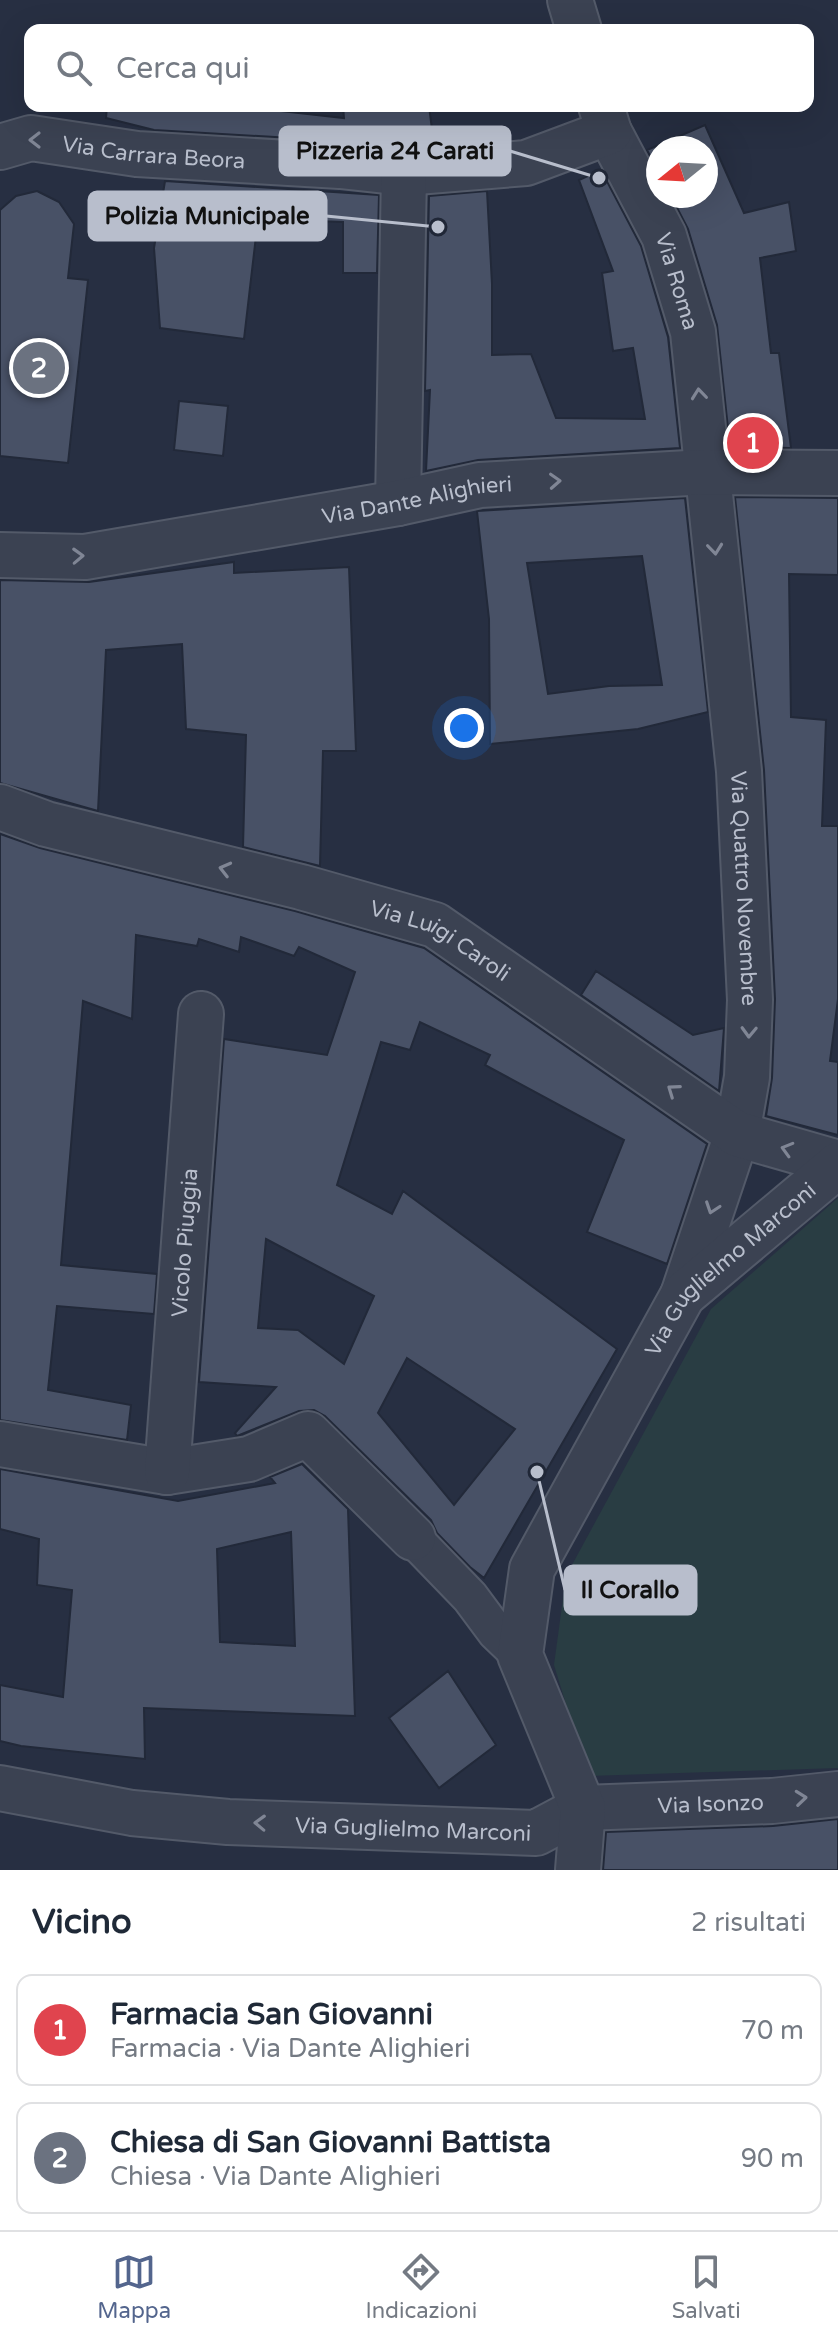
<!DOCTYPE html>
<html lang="it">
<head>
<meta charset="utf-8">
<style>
  body { margin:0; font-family:"Varela Round",sans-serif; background:#f2f2f3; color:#1f2937 }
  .compass { position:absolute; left:646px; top:136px; width:72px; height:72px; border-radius:50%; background:#fff; box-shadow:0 8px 32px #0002; rotate:252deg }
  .you { position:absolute; left:464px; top:728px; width:28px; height:28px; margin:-20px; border:6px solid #fff; border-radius:50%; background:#1a73e8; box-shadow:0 0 0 12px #1a73e833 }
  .badge { display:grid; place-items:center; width:52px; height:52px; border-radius:50%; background:#53658d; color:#fff; font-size:26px; font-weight:700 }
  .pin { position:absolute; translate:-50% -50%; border:4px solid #fff; box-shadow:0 2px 8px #0006 }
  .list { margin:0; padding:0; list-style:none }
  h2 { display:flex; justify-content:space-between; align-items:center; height:104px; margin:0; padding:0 32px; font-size:34px }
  h2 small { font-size:26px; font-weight:400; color:#747a83 }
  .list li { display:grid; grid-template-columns:52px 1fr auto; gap:24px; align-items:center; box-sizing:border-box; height:112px; margin:0 16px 16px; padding:0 16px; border:2px solid #e0e1e3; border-radius:16px }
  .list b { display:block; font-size:30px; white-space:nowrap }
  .list p { margin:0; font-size:26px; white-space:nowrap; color:#747a83 }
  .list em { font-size:26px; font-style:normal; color:#747a83 }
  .icon { flex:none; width:44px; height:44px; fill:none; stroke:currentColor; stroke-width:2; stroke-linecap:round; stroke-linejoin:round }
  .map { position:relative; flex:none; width:838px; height:1870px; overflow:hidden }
  .search { position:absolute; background:#fff; box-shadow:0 8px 32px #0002; left:24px; right:24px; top:24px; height:88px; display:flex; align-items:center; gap:20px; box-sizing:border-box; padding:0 28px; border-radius:16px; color:#747a83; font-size:30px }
  .sheet { height:360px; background:#fff }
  nav { display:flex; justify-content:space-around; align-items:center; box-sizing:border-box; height:112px; border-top:2px solid #e0e1e3; background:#fff; font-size:22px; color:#747a83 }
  nav a { display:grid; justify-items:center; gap:4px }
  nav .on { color:#53658d }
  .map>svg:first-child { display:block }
  .green { fill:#293d43 }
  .building { fill:#485166; stroke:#222939; stroke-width:2; fill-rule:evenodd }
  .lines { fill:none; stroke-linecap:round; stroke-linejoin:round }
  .pedestrian-casing { stroke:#535a69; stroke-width:40 }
  .minor-casing { stroke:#535a69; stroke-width:48 }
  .pedestrian { stroke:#3b4252; stroke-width:36 }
  .minor { stroke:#3b4252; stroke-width:44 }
  .oneway { stroke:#808695 }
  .labels { text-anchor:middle; stroke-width:7; stroke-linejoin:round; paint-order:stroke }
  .street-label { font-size:22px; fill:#b8becc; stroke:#202737 }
  .leader { fill:none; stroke:#b8becc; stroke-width:3 }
  .callout-dot { fill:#b8becc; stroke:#202737; stroke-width:3 }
  .callout { fill:#b8becc; stroke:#b8becc; stroke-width:3 }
  .callout-label { font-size:24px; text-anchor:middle; font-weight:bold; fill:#111 }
</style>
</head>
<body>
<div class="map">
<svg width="838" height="1870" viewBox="0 0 838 1870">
  <rect width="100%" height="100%" fill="#272f42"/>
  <!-- green -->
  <path class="green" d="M838,1198V1768L588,1776L554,1665L566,1576L711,1309Z"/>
  <!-- building -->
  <path class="building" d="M107,106H235L344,118L343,106H429L434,145L404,148L342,141L154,130L106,118Z
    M705,125L744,213L789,202L796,251L760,258L771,353H779L791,448L730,447L717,325L688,229L671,196H706V148H658V171L647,150Z
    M601,170L641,246L668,337L680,448L478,460L426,471L430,390L425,391L429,196L487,191L492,284V355L531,354L556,418L645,419L633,348L613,351L602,273L613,271L579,180Z
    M165,181L379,195L377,273H343V222L258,219L244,339L160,328L154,248Z
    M37,191L59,202L74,224L68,278L88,280L68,463L0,456V210L16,196Z
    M179,401L228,406L223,456L174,450Z
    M735,497L838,498V575L789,574L791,717L826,720L822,826H838V999L830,1061L838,1062V1135L766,1116L772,1078L775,999L764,770Z
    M685,498L708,712L638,729L490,744L489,619L477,511ZM642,556L662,685L609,686L548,694L527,563Z
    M234,562V573L349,567L356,751H323L320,866L243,847L246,735L186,729L182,644L106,650L98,811L0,783V580L89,582Z
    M0,834L40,848L295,911L424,948L707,1144L667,1264L587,1232L624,1140L485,1065L490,1055L420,1022L410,1050L381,1042L337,1185L392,1214L403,1191L617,1349L484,1578L470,1567L437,1533L431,1520L325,1416L314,1410L299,1411L237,1436L235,1433L276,1387L199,1382L224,1039L327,1055L355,972L299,947L294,956L241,937L239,952L199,939L197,946L136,935L132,1019L83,1001L61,1265L157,1274L154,1314L57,1306L48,1390L131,1405L127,1440L0,1420ZM266,1239L374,1296L344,1364L298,1330L258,1328ZM407,1358L515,1429L454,1505L378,1413Z
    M596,971L693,1035L724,1028L719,1091L581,995Z
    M302,1464L348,1509L355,1716L144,1708L145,1759L21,1746L0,1741V1685L63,1697L72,1590L37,1585L39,1539L0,1529V1469L178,1501L275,1483L270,1477ZM291,1532L295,1646L220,1642L217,1549Z
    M448,1671L496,1745L439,1788L389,1718Z
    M838,1819V1870H603L606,1832L773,1826Z"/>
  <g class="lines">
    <!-- pedestrian casing -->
    <g class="pedestrian-casing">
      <path id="pedestrian" d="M413,1538L470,1597L496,1632L520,1655"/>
    </g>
    <!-- minor casing -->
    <g class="minor-casing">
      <g id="minor">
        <path d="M570,0L579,30"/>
        <path id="s1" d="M601,106L609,132L664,236L693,332L739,771L750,1000L747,1077L737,1134L683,1295"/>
        <path id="s2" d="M0,147L31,138L137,154L340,166L404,173L526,163L609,132"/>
        <path d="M398,503L404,173"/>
        <path id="s3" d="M0,555L85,557L398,503L480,485L706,472L838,473"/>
        <path id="s4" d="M0,807L46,824L301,887L435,925L737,1134L838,1163"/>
        <path d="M0,1444L167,1472L249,1459L308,1434L413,1538"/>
        <path id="s5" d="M167,1472L201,1014"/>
        <path id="s6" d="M0,1788L132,1813L228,1822L536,1833L583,1808L772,1801L838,1794"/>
        <path id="s7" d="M578,1870L583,1808L520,1655L532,1569L683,1295L838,1165"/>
      </g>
    </g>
    <!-- pedestrian -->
    <use href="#pedestrian" class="pedestrian"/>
    <!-- minor -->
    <use href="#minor" class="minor"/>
  </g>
  <!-- one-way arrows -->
  <defs><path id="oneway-chevron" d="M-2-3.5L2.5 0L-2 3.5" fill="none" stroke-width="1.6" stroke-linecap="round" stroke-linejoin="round" transform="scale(2)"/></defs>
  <g class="oneway">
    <use href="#oneway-chevron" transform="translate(35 140) rotate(180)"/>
    <use href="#oneway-chevron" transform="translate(699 394) rotate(-96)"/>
    <use href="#oneway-chevron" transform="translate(555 481) rotate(-3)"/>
    <use href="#oneway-chevron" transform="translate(715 549) rotate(84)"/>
    <use href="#oneway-chevron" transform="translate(78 556) rotate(-2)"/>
    <use href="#oneway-chevron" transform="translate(225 869) rotate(-166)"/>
    <use href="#oneway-chevron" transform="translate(749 1032) rotate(92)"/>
    <use href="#oneway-chevron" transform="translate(673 1090) rotate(-145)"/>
    <use href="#oneway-chevron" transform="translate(787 1149) rotate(-164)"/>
    <use href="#oneway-chevron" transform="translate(712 1208) rotate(109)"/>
    <use href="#oneway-chevron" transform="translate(801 1798) rotate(-6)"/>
    <use href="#oneway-chevron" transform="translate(260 1823) rotate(-178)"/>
  </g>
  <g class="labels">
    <!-- street labels -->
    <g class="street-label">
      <text dy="8" stroke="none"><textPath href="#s2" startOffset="156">Via Carrara Beora</textPath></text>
      <text dy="8" stroke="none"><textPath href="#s1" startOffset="192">Via Roma</textPath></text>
      <text dy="8" stroke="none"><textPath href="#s3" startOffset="422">Via Dante Alighieri</textPath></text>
      <text dy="8" stroke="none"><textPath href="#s1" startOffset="804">Via Quattro Novembre</textPath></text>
      <text dy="8" stroke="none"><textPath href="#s4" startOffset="462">Via Luigi Caroli</textPath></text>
      <text dy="8" stroke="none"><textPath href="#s5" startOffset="230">Vicolo Piuggia</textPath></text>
      <text dy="8" stroke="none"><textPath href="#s7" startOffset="678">Via Guglielmo Marconi</textPath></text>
      <text dy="8" stroke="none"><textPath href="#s6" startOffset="720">Via Isonzo</textPath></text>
      <text dy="8" stroke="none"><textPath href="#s6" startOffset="416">Via Guglielmo Marconi</textPath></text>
    </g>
  </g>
  <!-- callouts -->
  <path class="leader" d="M599 178L510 151M438 227L326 216M537 1472L565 1590"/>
  <g class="callout-dot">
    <circle cx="599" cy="178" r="8"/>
    <circle cx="438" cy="227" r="8"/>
    <circle cx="537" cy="1472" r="8"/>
  </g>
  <g class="callout">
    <rect x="280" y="127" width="230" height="48" rx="8"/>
    <rect x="89" y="192" width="237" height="48" rx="8"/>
    <rect x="565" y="1566" width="131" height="48" rx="8"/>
  </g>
  <g class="callout-label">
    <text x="395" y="159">Pizzeria 24 Carati</text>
    <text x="207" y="224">Polizia Municipale</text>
    <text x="630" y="1598">Il Corallo</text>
  </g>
</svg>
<svg class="compass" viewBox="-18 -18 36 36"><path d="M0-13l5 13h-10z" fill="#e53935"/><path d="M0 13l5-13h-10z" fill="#747a83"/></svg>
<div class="you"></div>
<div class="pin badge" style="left:753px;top:443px;background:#e0444e">1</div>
<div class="pin badge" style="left:39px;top:368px;background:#6b7280">2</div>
<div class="search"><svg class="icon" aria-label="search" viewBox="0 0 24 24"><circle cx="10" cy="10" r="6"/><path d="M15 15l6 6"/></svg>Cerca qui</div>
</div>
<section class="sheet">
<h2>Vicino<small>2 risultati</small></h2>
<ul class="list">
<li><span class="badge" style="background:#e0444e">1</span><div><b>Farmacia San Giovanni</b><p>Farmacia · Via Dante Alighieri</p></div><em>70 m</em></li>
<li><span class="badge" style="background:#6b7280">2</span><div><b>Chiesa di San Giovanni Battista</b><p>Chiesa · Via Dante Alighieri</p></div><em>90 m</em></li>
</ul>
</section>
<nav>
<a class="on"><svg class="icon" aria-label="map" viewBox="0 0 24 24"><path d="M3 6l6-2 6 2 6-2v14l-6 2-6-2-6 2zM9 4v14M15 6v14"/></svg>Mappa</a>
<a><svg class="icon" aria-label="directions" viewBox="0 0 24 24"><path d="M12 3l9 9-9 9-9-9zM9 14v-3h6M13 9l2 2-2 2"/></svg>Indicazioni</a>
<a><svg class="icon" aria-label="saved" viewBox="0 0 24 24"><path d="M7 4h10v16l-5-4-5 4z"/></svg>Salvati</a>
</nav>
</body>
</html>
